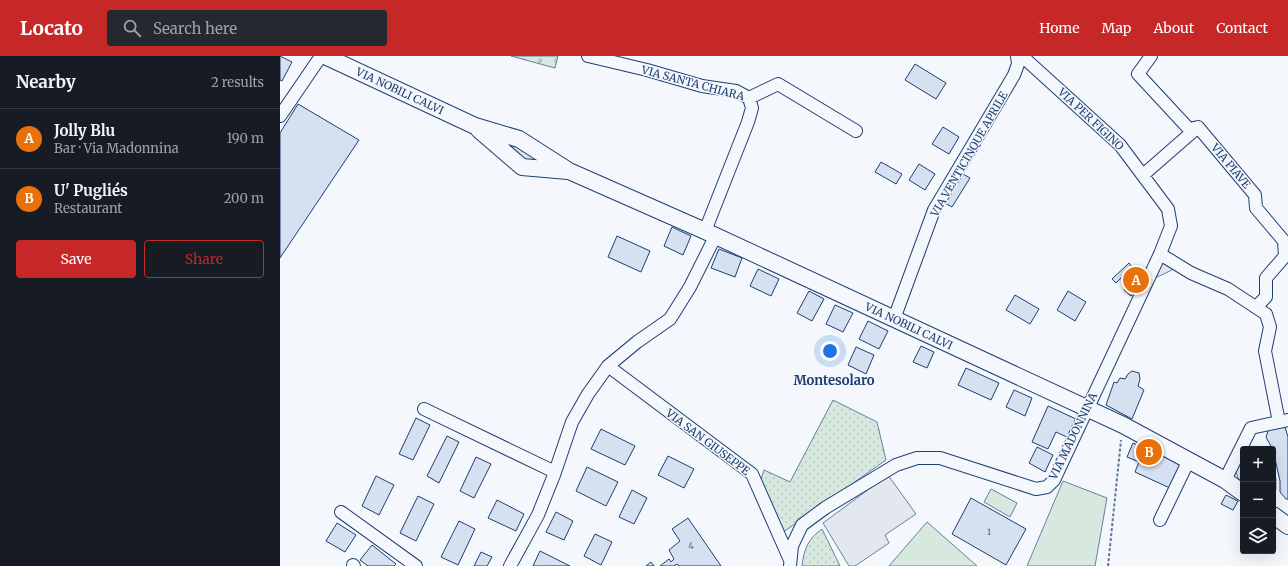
<!DOCTYPE html>
<html lang="en">
<head>
<meta charset="utf-8">
<style>
  body { margin:0; font-family:Merriweather,serif; background:#242831; color:#f1f3f6 }
  .controls { position:absolute; right:12px; bottom:12px; display:grid; overflow:hidden; border-radius:4px; box-shadow:0 4px 16px #0002 }
  .controls button { width:36px; height:36px; display:grid; place-items:center; padding:0; border:0; border-bottom:1px solid #363941; background:#171b24; color:#f1f3f6; font:20px sans-serif }
  .you { position:absolute; left:550px; top:295px; width:14px; height:14px; margin:-10px; border:3px solid #fff; border-radius:50%; background:#1a73e8; box-shadow:0 0 0 6px #1a73e833 }
  .badge { display:grid; place-items:center; width:26px; height:26px; border-radius:50%; background:#c62828; color:#fff; font-size:13px; font-weight:700 }
  .pin { position:absolute; translate:-50% -50%; border:2px solid #fff; box-shadow:0 1px 4px #0006 }
  .list { margin:0; padding:0; list-style:none }
  h2 { display:flex; justify-content:space-between; align-items:center; height:52px; margin:0; padding:0 16px; font-size:17px }
  h2 small { font-size:13px; font-weight:400; color:#9ea1a6 }
  .list li { display:grid; grid-template-columns:26px 1fr auto; gap:12px; align-items:center; box-sizing:border-box; height:60px; padding:0 16px; border-top:1px solid #363941 }
  .list b { display:block; font-size:15px; white-space:nowrap }
  .list p { margin:0; font-size:13px; white-space:nowrap; color:#9ea1a6 }
  .list em { font-size:13px; font-style:normal; color:#9ea1a6 }
  .actions { display:flex; gap:8px; padding:12px 16px }
  .actions a { flex:1; padding:9px 0; border:1px solid #c62828; border-radius:4px; text-align:center; font-size:14px; color:#c62828 }
  .actions .main { background:#c62828; color:#fff }
  .icon { flex:none; width:22px; height:22px; fill:none; stroke:currentColor; stroke-width:2; stroke-linecap:round; stroke-linejoin:round }
  .map { position:relative; flex:none; width:1008px; height:510px; overflow:hidden }
  header { display:flex; align-items:center; gap:24px; box-sizing:border-box; height:56px; padding:0 20px; background:#c62828; color:#fff }
  header strong { font-size:19px }
  nav { display:flex; gap:22px; margin-inline-start:auto; font-size:14px }
  .search { width:280px; height:36px; background:#242831; display:flex; align-items:center; gap:10px; box-sizing:border-box; padding:0 14px; border-radius:4px; color:#9ea1a6; font-size:15px }
  main { display:flex }
  aside { flex:1; background:#171b24 }
  .map>svg:first-child { display:block }
  .grass { fill:#d7e8df; stroke:#687fa3 }
  .cemetery { fill:url(#cemetery-stones); stroke:#687fa3 }
  .park { fill:url(#park-dots); stroke:#687fa3 }
  .parking { fill:#e3e8f0; stroke:#687fa3 }
  .building { fill:#d5e0f0; stroke:#1d3f73 }
  .lines { fill:none; stroke-linecap:round; stroke-linejoin:round }
  .minor-casing { stroke:#1d3f73; stroke-width:14 }
  .major-casing { stroke:#1d3f73; stroke-width:18 }
  .path { stroke:#5e769c; stroke-width:2; stroke-dasharray:3 2; stroke-linecap:butt }
  .minor { stroke:#f4f7fb; stroke-width:12 }
  .major { stroke:#f4f7fb; stroke-width:16 }
  .labels { text-anchor:middle; stroke-width:3; stroke-linejoin:round; paint-order:stroke }
  .number-label { font-size:9px; fill:#4b6792 }
  .street-label { font-size:11px; fill:#1d3f73; stroke:#f4f7fb }
  .quarter-label { font-size:13px; font-weight:bold; fill:#1d3f73; stroke:#f4f7fb }
</style>
</head>
<body>
<header>
<strong>Locato</strong>
<div class="search"><svg class="icon" aria-label="search" viewBox="0 0 24 24"><circle cx="10" cy="10" r="6"/><path d="M15 15l6 6"/></svg>Search here</div>
<nav><a>Home</a><a>Map</a><a>About</a><a>Contact</a></nav>
</header>
<main>
<aside>
<h2>Nearby<small>2 results</small></h2>
<ul class="list">
<li><span class="badge" style="background:#e8710a">A</span><div><b>Jolly Blu</b><p>Bar · Via Madonnina</p></div><em>190 m</em></li>
<li><span class="badge" style="background:#e8710a">B</span><div><b>U' Pugliés</b><p>Restaurant</p></div><em>200 m</em></li>
</ul>
<div class="actions"><a class="main">Save</a><a>Share</a></div>
</aside>
<div class="map">
<svg width="1008" height="510" viewBox="0 0 1008 510">
  <defs>
    <pattern id="cemetery-stones" width="16" height="16" patternUnits="userSpaceOnUse"><rect width="16" height="16" fill="#d7e8df"/><path d="M2 7V4a2 2 0 0 1 4 0v3zM10 15v-3a2 2 0 0 1 4 0v3z" fill="#b8c8c3"/></pattern>
    <pattern id="park-dots" width="8" height="8" patternUnits="userSpaceOnUse"><rect width="8" height="8" fill="#d7e8df"/><path d="M2 2h.1M6 6h.1" fill="none" stroke="#b8c8c3" stroke-width="1.8" stroke-linecap="round"/></pattern>
  </defs>
  <rect width="100%" height="100%" fill="#f4f7fb"/>
  <!-- grass -->
  <path class="grass" d="M210,79L241,89L274,111L244,108Z
    M783,425L827,442L815,510H747Z
    M711,433L737,447L730,461L704,446Z
    M647,466L697,510H609Z"/>
  <!-- cemetery -->
  <path class="cemetery" d="M231,0H278L275,12Z"/>
  <!-- park -->
  <path class="park" d="M553,344L597,366L606,404L502,477L480,426L484,414L510,426Z
    M542,473L560,510H522C524,493 528,483 542,473Z"/>
  <!-- parking -->
  <path class="parking" d="M876,197L900,210L867,226L863,219Z
    M963,403V427L958,422L956,416L957,409L960,404Z
    M993,408L996,423V434L993,438Z
    M608,419L636,458L605,479L609,487L575,510H569L543,467Z"/>
  <!-- building -->
  <path class="building" d="M0,0L12,6L2,25L0,24Z
    M635,8L666,27L656,43L625,24Z
    M18,48L79,84L0,202V77Z
    M663,71L679,81L669,98L652,88Z
    M601,106L622,118L616,128L595,116Z
    M639,108L655,118L645,134L629,124Z
    M683,118L690,122L672,151L665,147Z
    M392,171L411,180L403,199L384,190Z
    M337,180L370,195L361,216L328,201Z
    M439,193L462,202L455,221L431,212Z
    M849,207L864,226L851,240L844,234L848,229L846,228L850,224L844,219L836,227L832,223Z
    M478,213L499,223L491,240L470,230Z
    M529,235L544,243L532,265L517,257Z
    M788,235L806,246L795,265L777,254Z
    M735,239L759,253L750,268L726,254Z
    M555,249L573,257L563,276L546,268Z
    M588,265L608,275L599,293L579,283Z
    M641,290L654,296L647,312L633,306Z
    M576,291L594,299L586,318L568,309Z
    M686,312L719,327L711,344L678,329Z
    M852,315L859,317L860,323L858,330L864,334L852,363L826,349L834,326L837,327L840,322L845,323L848,318Z
    M734,334L752,342L745,360L726,351Z
    M768,350L798,364L789,382L776,376L768,393L752,386Z
    M136,362L150,369L133,404L119,398Z
    M1005,371L1008,381V443H1006L1000,436V425L993,394L986,381L989,372Z
    M321,373L355,390L345,409L311,393Z
    M167,380L179,386L159,427L147,420Z
    M853,387L903,409L892,433L855,416L859,406L847,401Z
    M757,391L773,399L765,416L749,407Z
    M388,400L414,413L404,432L378,419Z
    M196,401L211,408L194,442L180,435Z
    M307,411L338,426L326,450L296,435Z
    M96,420L114,429L99,459L82,450Z
    M352,434L367,442L354,468L339,461Z
    M946,439L958,445L953,454L941,448Z
    M138,440L154,448L136,485L120,477Z
    M691,442L746,473L726,509L672,478Z
    M217,444L244,458L236,475L208,462Z
    M276,456L293,465L284,484L266,476Z
    M408,462L441,510H399L397,508L394,510H380L389,503L391,506L394,503L389,494L400,485L392,473Z
    M179,465L195,473L178,509L161,501Z
    M57,467L76,479L65,496L46,485Z
    M315,478L332,486L321,509L304,500Z
    M92,489L116,508L114,510H88L80,504Z
    M260,495L290,510H253Z
    M201,496L212,501L207,510H194Z
    M371,506L374,510H366Z"/>
  <g class="lines">
    <!-- minor casing -->
    <g class="minor-casing">
      <path id="minor" d="M308,0L367,14L422,30L456,35L469,42
        M871,0L858,18L909,73L918,71L975,139L976,152L1004,185L1005,200L986,222V241L976,251
        M469,42L498,28L576,75
        M0,60L41,0
        M863,119L918,71
        M425,175L468,66L472,52L469,42
        M880,198L911,217L948,233L986,258L990,271L985,295L999,366
        M614,263L654,154L734,19L738,8L737,0
        M328,310L472,418L510,504
        M144,353L275,416
        M945,424L971,372L1008,364
        M61,456L136,510
        M880,464L909,404
        M73,509L74,510
        M230,510L258,459L274,419L292,366L308,338L328,310L357,286L390,263L410,231L435,181
        M510,510L512,490L522,469L545,452L616,409L637,402H660L756,433L767,431L774,424L880,198L891,170L888,153L840,89L742,0"/>
    </g>
    <!-- major casing -->
    <g class="major-casing">
      <path id="major" d="M45,0L195,70L239,83L289,115L425,175L843,369L945,424L963,437
        M199,74L242,111L288,115
        M993,459L1008,470"/>
    </g>
    <!-- path -->
    <path class="path" d="M828,510L841,384"/>
    <!-- minor -->
    <use href="#minor" class="minor"/>
    <!-- major -->
    <use href="#major" class="major"/>
  </g>
  <g class="labels">
    <!-- number labels -->
    <g class="number-label">
      <text x="709" y="479">1</text>
      <text x="411" y="493">4</text>
    </g>
    <!-- street labels -->
    <g class="street-label">
      <text transform="translate(413 27) rotate(15)" y="4">VIA SANTA CHIARA</text>
      <text transform="translate(120 35) rotate(25)" y="4">VIA NOBILI CALVI</text>
      <text transform="translate(811 63) rotate(43)" y="4">VIA PER FIGINO</text>
      <text transform="translate(689 98) rotate(-60)" y="4">VIA VENTICINQUE APRILE</text>
      <text transform="translate(951 110) rotate(50)" y="4">VIA PIAVE</text>
      <text transform="translate(629 270) rotate(25)" y="4">VIA NOBILI CALVI</text>
      <text transform="translate(793 380) rotate(-64)" y="4">VIA MADONNINA</text>
      <text transform="translate(428 386) rotate(37)" y="4">VIA SAN GIUSEPPE</text>
    </g>
    <!-- quarter labels -->
    <g class="quarter-label">
      <text x="554" y="329">Montesolaro</text>
    </g>
  </g>
</svg>
<div class="controls">
<button>+</button>
<button>−</button>
<button><svg class="icon" aria-label="layers" viewBox="0 0 24 24"><path d="M12 4l9 5-9 5-9-5zM3 14l9 5 9-5"/></svg></button>
</div>
<div class="you"></div>
<div class="pin badge" style="left:856px;top:224px;background:#e8710a">A</div>
<div class="pin badge" style="left:869px;top:396px;background:#e8710a">B</div>
</div>
</main>
</body>
</html>
